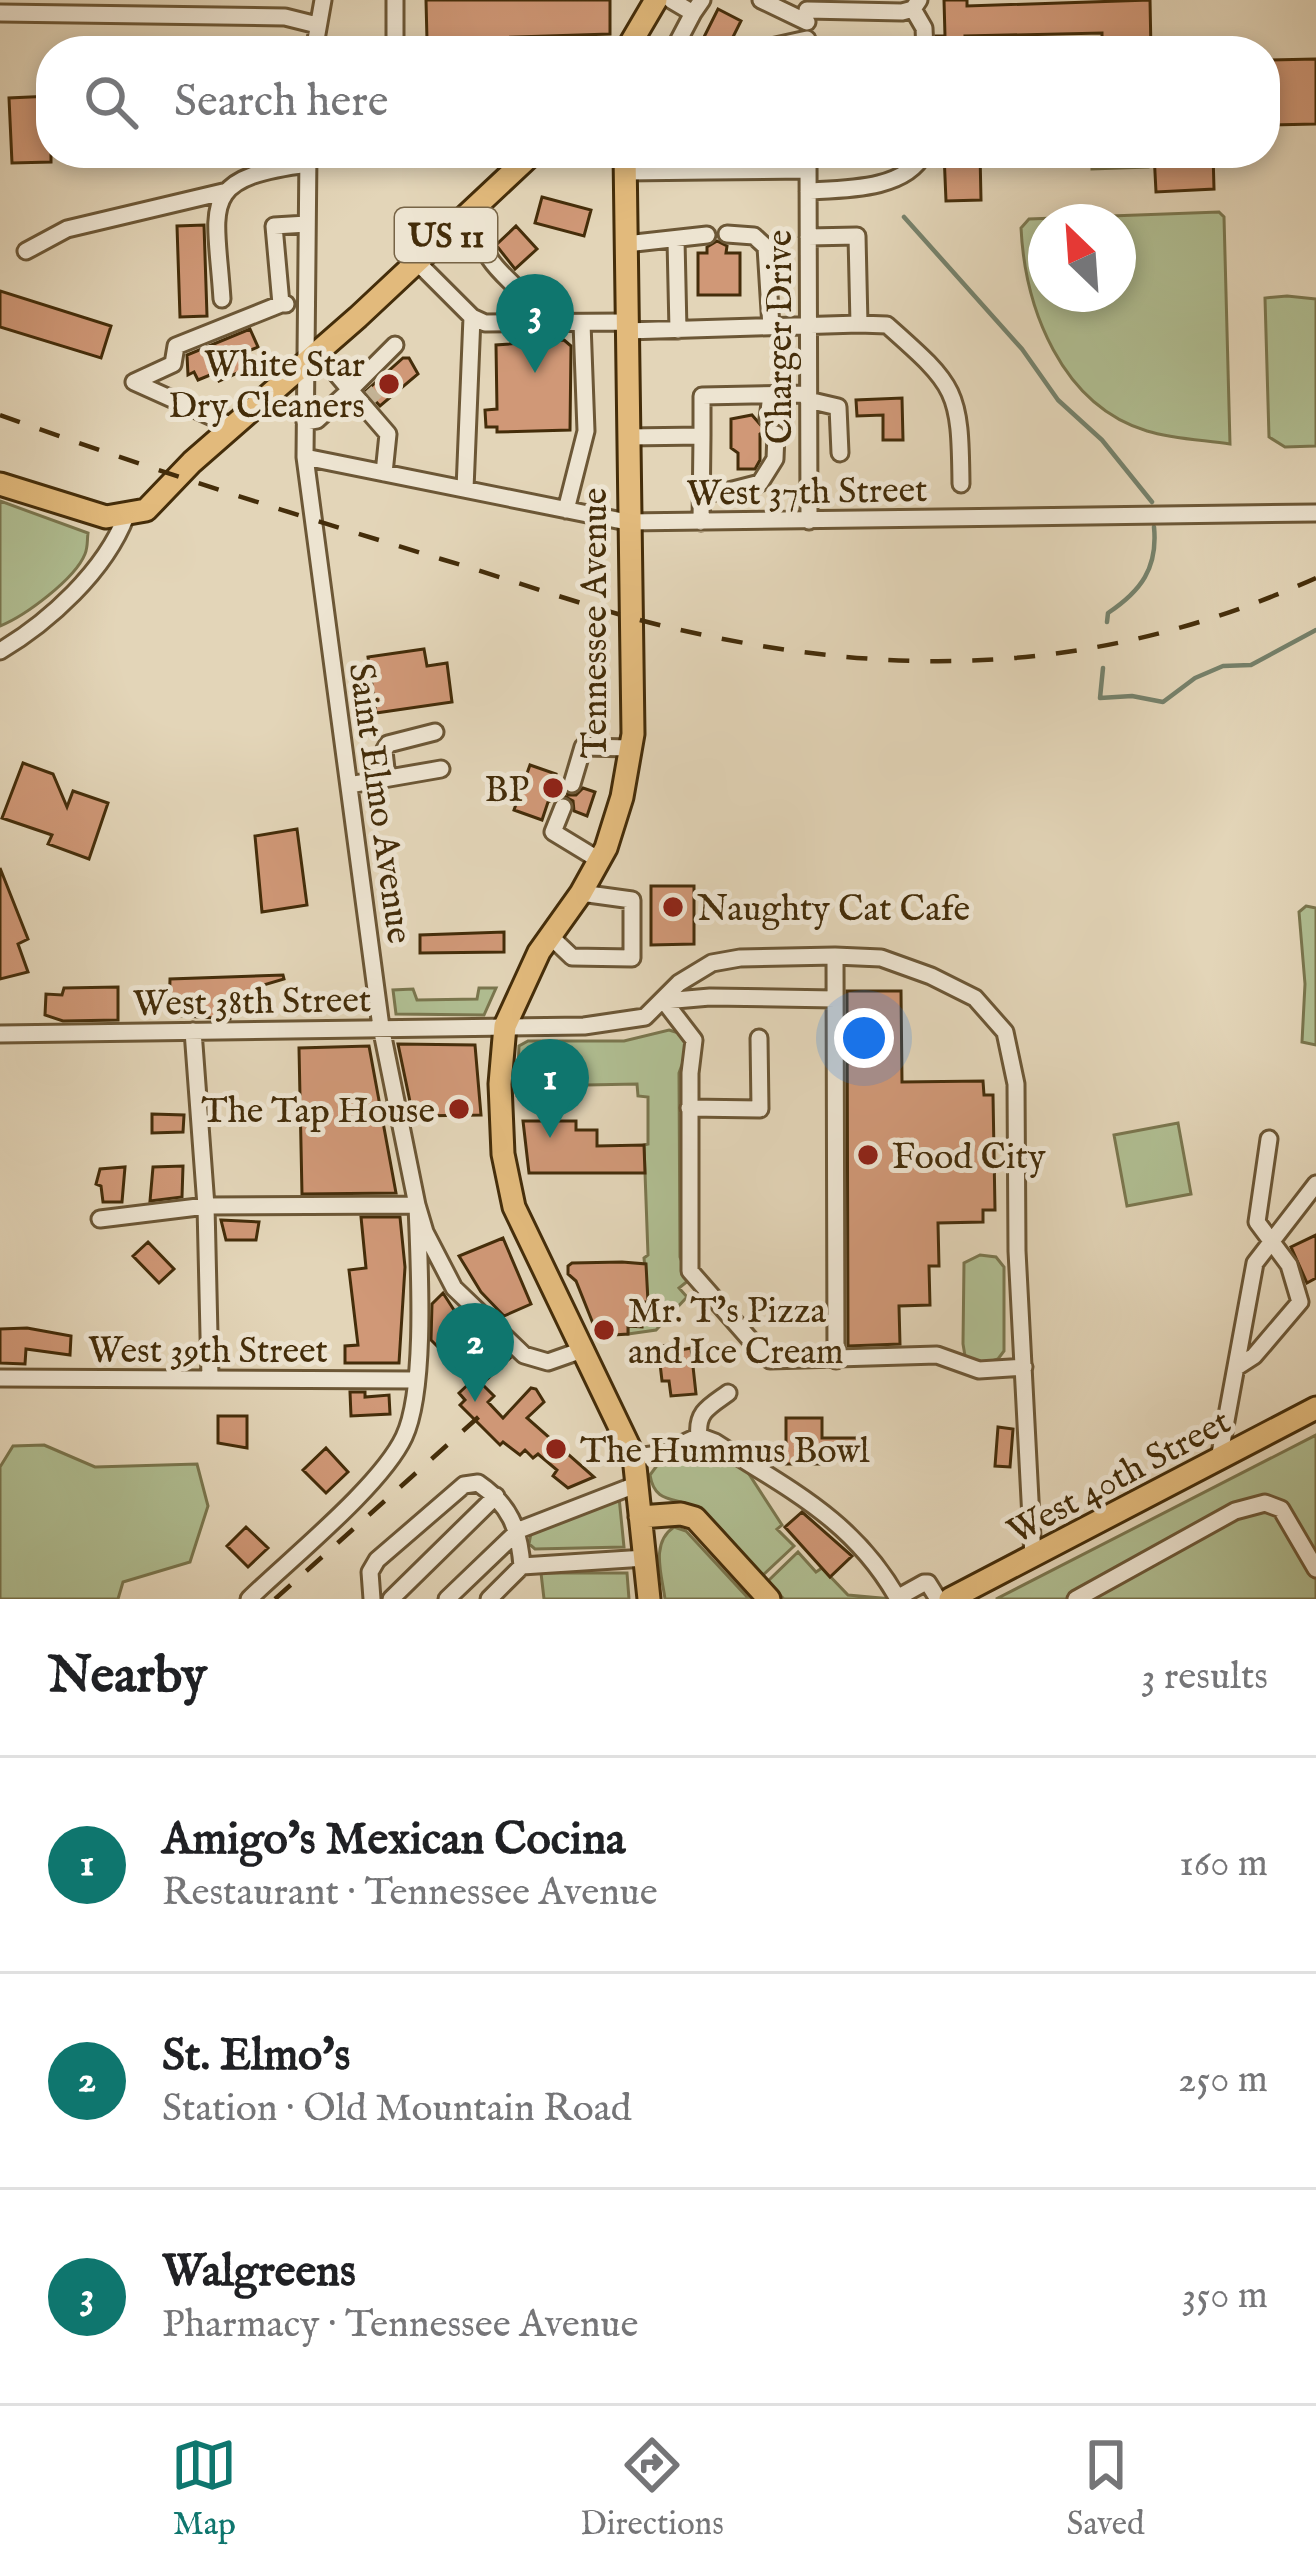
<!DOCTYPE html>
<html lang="en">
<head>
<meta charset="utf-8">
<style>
  body { margin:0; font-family:"IM FELL English",serif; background:#f2f2f2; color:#202124 }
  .compass { position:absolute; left:1028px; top:204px; width:108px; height:108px; border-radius:50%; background:#fff; box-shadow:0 6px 18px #0003; rotate:335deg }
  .you { position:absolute; left:864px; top:1038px; width:42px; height:42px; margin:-30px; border:9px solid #fff; border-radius:50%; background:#1a73e8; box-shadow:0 0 0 18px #1a73e833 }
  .badge { display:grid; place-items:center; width:78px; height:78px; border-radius:50%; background:#0f766e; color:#fff; font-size:39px; font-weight:700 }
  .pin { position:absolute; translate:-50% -99px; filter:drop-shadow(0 3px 6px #0008) }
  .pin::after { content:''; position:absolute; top:63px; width:42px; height:36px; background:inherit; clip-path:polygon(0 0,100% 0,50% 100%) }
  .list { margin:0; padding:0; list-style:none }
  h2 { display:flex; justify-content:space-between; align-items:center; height:156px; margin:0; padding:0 48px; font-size:51px }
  h2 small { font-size:39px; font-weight:400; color:#757577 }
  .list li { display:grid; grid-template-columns:78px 1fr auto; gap:36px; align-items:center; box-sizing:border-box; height:216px; padding:0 48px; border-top:3px solid #e0e0e0 }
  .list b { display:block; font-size:45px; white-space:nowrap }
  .list p { margin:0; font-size:39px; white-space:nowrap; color:#757577 }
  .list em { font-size:39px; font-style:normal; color:#757577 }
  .icon { flex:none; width:66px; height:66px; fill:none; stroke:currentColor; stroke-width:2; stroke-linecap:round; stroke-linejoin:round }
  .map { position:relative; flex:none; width:1316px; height:1599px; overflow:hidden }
  .search { position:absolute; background:#fff; box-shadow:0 6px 18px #0003; left:36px; right:36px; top:36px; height:132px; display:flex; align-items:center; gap:30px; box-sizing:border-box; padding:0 42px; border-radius:48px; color:#757577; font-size:45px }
  .sheet { height:804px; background:#fff }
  nav { display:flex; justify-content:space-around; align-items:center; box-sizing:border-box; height:168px; border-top:3px solid #e0e0e0; background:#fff; font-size:33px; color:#757577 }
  nav a { display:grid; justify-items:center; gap:6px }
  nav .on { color:#0f766e }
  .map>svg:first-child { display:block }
  .green { fill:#b0be92; stroke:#7a764e; stroke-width:3; fill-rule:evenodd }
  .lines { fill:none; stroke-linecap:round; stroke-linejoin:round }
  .stream { stroke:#75816b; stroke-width:4.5 }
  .building { fill:#d09877; stroke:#442d0a; stroke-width:3 }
  .minor-tunnel { stroke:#c3b395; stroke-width:15; stroke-dasharray:15 8; stroke-linecap:butt }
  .minor-casing { stroke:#6c5736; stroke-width:21 }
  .major-casing { stroke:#442d0a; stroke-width:27 }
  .minor { stroke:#ede4d1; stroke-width:15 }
  .major { stroke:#e2ba7c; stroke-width:21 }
  .rail { stroke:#442d0a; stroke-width:4.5; stroke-dasharray:21 21; stroke-linecap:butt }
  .poi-dot { fill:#8f2418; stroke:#ede4d1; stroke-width:4.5 }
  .labels { text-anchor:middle; stroke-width:10; stroke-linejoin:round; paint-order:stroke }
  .shield { fill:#ede4d1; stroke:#776446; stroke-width:3 }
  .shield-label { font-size:33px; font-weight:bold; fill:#442d0a }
  .street-label { font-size:36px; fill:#442d0a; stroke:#ede4d1 }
  .poi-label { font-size:36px; fill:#442d0a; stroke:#ede4d1; text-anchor:start }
</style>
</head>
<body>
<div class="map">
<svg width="1316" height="1599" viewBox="0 0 1316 1599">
  <rect width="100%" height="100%" fill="#e3d5b8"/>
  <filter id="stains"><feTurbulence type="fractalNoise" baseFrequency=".00167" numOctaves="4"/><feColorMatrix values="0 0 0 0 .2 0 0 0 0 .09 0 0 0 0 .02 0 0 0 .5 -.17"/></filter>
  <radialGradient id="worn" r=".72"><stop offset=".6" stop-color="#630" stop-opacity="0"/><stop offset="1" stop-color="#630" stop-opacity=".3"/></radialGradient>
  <!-- green -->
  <path class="green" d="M1092,153H1147L1148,167L1092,169Z
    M1219,212L1224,217L1230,444C1203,440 1173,439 1147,431C1061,405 1025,308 1021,228L1029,219ZM1046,222H1118V294H1046Z
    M1287,296L1316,299V446L1285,447L1269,437L1265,298Z
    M0,501L88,533C87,540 88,547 85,554C75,579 25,616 0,626Z
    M1306,906L1316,908V1045L1302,1042L1305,984L1299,912Z
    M479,988H496L484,1015L396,1014L393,990L413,989L417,1000L477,999Z
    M669,1030L682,1034L687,1051L679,1073L680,1257L689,1280L679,1288L687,1297L656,1330L628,1334V1326H642L643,1302H648L644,1258L648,1255L644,1145L648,1144V1097L638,1096L637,1084L534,1086L532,1101H523L517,1096L519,1046L528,1041H624Z
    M1178,1123L1191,1194L1127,1206L1114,1135Z
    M980,1255L996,1257L1004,1267V1351L998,1359L983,1364L965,1356L963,1344L964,1263Z
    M1316,1435V1599H996Z
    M698,1444L745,1468L782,1525L777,1529L794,1546L762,1576C742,1555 723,1527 700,1510C679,1495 655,1507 650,1475L658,1464L682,1458L687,1449Z
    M44,1445L95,1467L197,1464L208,1506L190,1562L123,1582L118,1599H0V1467L13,1446Z
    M619,1497L624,1547L535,1549L529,1544L531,1533Z
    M674,1527L686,1531L749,1599H665C662,1575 650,1543 674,1527Z
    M798,1552L816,1572L822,1568L848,1595L892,1599H784L767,1582Z
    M541,1573H627L629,1599H544Z"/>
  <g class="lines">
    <!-- stream -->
    <path class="stream" d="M904,217L1022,349L1058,400L1102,440L1152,502
      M1107,622L1108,613C1141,591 1158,568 1154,527
      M1103,668L1100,698L1132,696L1163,702L1195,678L1223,666L1251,665L1316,630"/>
  </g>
  <!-- building -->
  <path class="building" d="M426,0H610V34L427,40Z
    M944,0H967V6L1150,0L1151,51H1102V33L965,36L966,51H945V46H937L936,36H945Z
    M718,9L741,21L726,51H697Z
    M1316,59V124L1265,125V60Z
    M51,96V162L12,163L9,98Z
    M944,153H980L981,200L946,201Z
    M1154,153H1213L1214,189L1156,192Z
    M542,197L591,210L584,236L535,223Z
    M204,225L207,316L180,317L177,226Z
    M516,226L537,249L515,269L496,245Z
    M717,241L727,246L726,253H740V295H698V253H707V247Z
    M0,291L111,326L101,358L0,327Z
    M250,329L258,347L243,353L249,368L219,381L215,373L198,380L194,372L188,375L187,355Z
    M564,340L571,346L570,430L497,432V427H486L485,410L497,409L496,345Z
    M403,358H409L418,374L380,406L366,391Z
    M902,398L903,440H883V415L857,416L856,400Z
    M752,415L765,430L760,434V460L755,469H738V453L731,448V419Z
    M424,649L427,666L447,663L452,702L376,713L368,657Z
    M23,763L53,774L67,807L73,791L108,803L89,859L48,844L52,835L2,818Z
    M530,765L556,774L555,779L561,781L568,795H576L583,788L595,792L587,816L574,811L573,801L562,795L548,802L542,820L514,810Z
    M297,829L307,905L262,912L255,836Z
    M0,868L28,939L18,944L28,972L0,979Z
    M651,886H694V944L651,945Z
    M504,932V952L420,953V935Z
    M283,975L284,979L260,986L262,1010H231L230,1019L169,1015L170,979Z
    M118,987V1020L63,1021L45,1015L46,994L62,995L64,988Z
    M847,991H901L902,1082L983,1081L984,1095H993L995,1210H983V1222L938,1223L939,1266H929L930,1305L899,1306L900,1344L848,1346Z
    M398,1044L475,1045L481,1115L413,1116Z
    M369,1046L396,1193L302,1194L299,1048Z
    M152,1114L184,1115L183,1132L152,1133Z
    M523,1121H576V1130H597V1146L644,1145L645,1173H529Z
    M183,1166L182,1197L150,1201L153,1167Z
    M125,1167L122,1202H103L101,1186L96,1184L100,1169Z
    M361,1217H400L405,1267L399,1363H345V1346L358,1345L349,1270L366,1268Z
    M221,1220L259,1222L256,1240H226Z
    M1316,1235V1278L1307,1283L1291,1247Z
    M503,1238L531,1304L504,1316L481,1292L459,1256Z
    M148,1242L174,1269L159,1283L133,1256Z
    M622,1262L646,1264L648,1302H643L642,1327L628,1326V1334L598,1336L576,1281L568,1274V1266L572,1263Z
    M443,1293L454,1310L510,1358L482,1384L494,1396L488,1402L503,1418L531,1388L536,1389L544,1402L527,1418L594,1477L568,1488L553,1476L557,1470L538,1454L533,1458L525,1450L520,1455L503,1442L500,1445L460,1405L465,1400L459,1393L475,1378L444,1346L440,1349L431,1340L432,1304Z
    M27,1328L71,1336L70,1355L26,1349L25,1364L0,1363V1329Z
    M681,1344V1350L691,1348L696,1394L671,1396L669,1381H662L658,1346Z
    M350,1392H365V1397L389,1395L390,1414L351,1416Z
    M218,1416H247V1448L218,1443Z
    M786,1418H822V1438H864V1455H822V1464H786Z
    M998,1427L1013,1429L1010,1467L995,1466Z
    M326,1448L348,1472L326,1493L303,1470Z
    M802,1512L852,1556L830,1577L785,1527Z
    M246,1527L268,1548L248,1567L227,1546Z"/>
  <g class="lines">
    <!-- minor-tunnel -->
    <path class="minor-tunnel" d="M366,391L380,406"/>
    <!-- minor casing -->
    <g class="minor-casing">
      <path id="minor" d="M671,0L693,13L702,0
        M761,0L807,22
        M913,9L924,28L925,51
        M807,10L902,12L913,9L919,0
        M0,13L285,17L317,25
        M314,51L323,0
        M395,51V0
        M673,51L693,13
        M753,51L807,39
        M308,153L305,457L381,1027L417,1205L425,1232L454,1288L524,1355L548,1362L585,1349
        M656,153V172
        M808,153L809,521
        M709,171L808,170
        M625,172L709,171L710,153
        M808,191C845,189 906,190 924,153
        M467,215C480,233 481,245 490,259C506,283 531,292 535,323
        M727,234L754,236L766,247L771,327
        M676,240L678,330
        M626,244L707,235
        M26,251L67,229L223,192
        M417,262L472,317L485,323L626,322
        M222,299C216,205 196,178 308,164
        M286,304H281L274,226L307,224
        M859,324L887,325C957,387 960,390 961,484
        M626,331L859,324L857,236L808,237
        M350,390L388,434L384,473
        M350,390L395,345
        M808,400L838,407L840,453
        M768,419L771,395
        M305,422L317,420L350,390L318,352
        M232,426L134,382L173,364L176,346L281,304
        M627,437L702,436V396L808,394
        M305,457L627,522L1316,513
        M465,489L472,317
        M701,492H725L760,483L775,459L776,434
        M566,510L586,431L582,323
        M701,522L702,436
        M0,651C49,622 105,571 126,516
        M387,778L384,751L388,744L435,732
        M572,784L583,747L631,748
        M349,785L441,769
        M563,807L553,832L599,860
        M550,936L572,957L632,958V900L581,893
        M835,956L836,1360
        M664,1001L694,1040L690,1073V1271L762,1353L770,1360L937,1355L979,1370L1024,1367
        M664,1001L710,997L835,999
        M193,1031L206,1206L210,1378
        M0,1034L584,1026L645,1017L679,983L712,963L740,958L835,956L881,958L931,976L975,998L1005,1032L1016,1084L1017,1251L1033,1557
        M689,1108L760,1109L759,1038
        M100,1219L206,1206L417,1205C419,1262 427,1388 404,1437C381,1486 290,1559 249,1599
        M1237,1367L1254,1356L1300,1302L1289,1265L1257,1222L1269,1139
        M0,1378L415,1380
        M699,1436C696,1412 710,1406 728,1393
        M634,1457L660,1454L699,1436L715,1442C788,1489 854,1520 898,1599
        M1219,1459L1255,1263L1316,1184
        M897,1598L924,1583H928L938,1599
        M372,1599L370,1572L377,1560L464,1485L478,1483C510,1505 519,1528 522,1566
        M391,1599L496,1496
        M447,1599L519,1530L638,1484
        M489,1599L522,1566L645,1558
        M1076,1599L1235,1511L1265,1503L1281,1509L1316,1569"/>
    </g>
    <!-- major casing -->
    <g class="major-casing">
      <path id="major" d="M626,51L656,0
        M625,153L633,734L622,797L606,848L581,893L539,952L505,1026L500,1084L503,1154L514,1207L634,1457L649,1599
        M0,484L106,517L146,510L192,462L358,317L533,153
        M640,1517L681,1514L695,1518L769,1599
        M950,1599L1316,1408"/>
    </g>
    <!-- minor -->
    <use href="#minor" class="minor"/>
    <!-- major -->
    <use href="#major" class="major"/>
    <!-- rail -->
    <path class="rail" d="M0,415C146,468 293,514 441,559C519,582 597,611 676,629C904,681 1101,674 1316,578
      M275,1599L483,1413"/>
  </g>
  <!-- markers -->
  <g class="poi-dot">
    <circle cx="389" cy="384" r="12"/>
    <circle cx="553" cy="788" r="12"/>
    <circle cx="673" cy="907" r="12"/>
    <circle cx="459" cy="1109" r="12"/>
    <circle cx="868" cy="1155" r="12"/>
    <circle cx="604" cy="1330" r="12"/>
    <circle cx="556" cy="1449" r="12"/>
  </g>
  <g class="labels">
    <!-- shield labels -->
    <rect class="shield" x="395" y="208" width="102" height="54" rx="9"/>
    <g class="shield-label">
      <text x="446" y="247">US 11</text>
    </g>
    <!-- street labels -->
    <g class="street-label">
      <text transform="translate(778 337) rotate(-90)" y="13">Charger Drive</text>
      <text transform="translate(807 490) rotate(-1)" y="13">West 37th Street</text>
      <text transform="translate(593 623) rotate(-90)" y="13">Tennessee Avenue</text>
      <text transform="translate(382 803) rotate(82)" y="13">Saint Elmo Avenue</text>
      <text transform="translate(252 1000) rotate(-1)" y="13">West 38th Street</text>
      <text x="208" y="1362">West 39th Street</text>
      <text transform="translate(1118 1475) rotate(-28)" y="13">West 40th Street</text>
    </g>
    <!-- poi labels -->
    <g class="poi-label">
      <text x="365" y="376" text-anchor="end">White Star<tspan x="365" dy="41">Dry Cleaners</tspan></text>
      <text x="529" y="801" text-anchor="end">BP</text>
      <text x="697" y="920">Naughty Cat Cafe</text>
      <text x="435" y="1122" text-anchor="end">The Tap House</text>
      <text x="892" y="1168">Food City</text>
      <text x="628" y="1322">Mr. T's Pizza<tspan x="628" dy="41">and Ice Cream</tspan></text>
      <text x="580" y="1462">The Hummus Bowl</text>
    </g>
  </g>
  <rect width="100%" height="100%" filter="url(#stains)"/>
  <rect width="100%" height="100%" fill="url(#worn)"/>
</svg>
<svg class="compass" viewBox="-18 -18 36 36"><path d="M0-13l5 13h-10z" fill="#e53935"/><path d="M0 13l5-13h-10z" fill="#757577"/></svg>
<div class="you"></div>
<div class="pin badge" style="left:550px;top:1138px">1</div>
<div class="pin badge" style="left:475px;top:1402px">2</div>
<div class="pin badge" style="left:535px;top:373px">3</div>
<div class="search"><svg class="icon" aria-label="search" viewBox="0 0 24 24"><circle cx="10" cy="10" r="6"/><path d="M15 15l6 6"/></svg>Search here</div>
</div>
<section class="sheet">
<h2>Nearby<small>3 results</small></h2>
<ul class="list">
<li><span class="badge">1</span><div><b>Amigo's Mexican Cocina</b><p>Restaurant · Tennessee Avenue</p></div><em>160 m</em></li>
<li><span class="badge">2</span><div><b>St. Elmo's</b><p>Station · Old Mountain Road</p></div><em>250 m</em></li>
<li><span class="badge">3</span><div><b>Walgreens</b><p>Pharmacy · Tennessee Avenue</p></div><em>350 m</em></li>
</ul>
</section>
<nav>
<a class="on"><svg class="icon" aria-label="map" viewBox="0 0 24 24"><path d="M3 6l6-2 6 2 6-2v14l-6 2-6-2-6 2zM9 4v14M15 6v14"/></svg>Map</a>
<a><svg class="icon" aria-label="directions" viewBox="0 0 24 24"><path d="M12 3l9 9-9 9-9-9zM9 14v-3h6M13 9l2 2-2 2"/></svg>Directions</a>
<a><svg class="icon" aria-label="saved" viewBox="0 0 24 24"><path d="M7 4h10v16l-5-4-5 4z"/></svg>Saved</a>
</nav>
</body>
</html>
